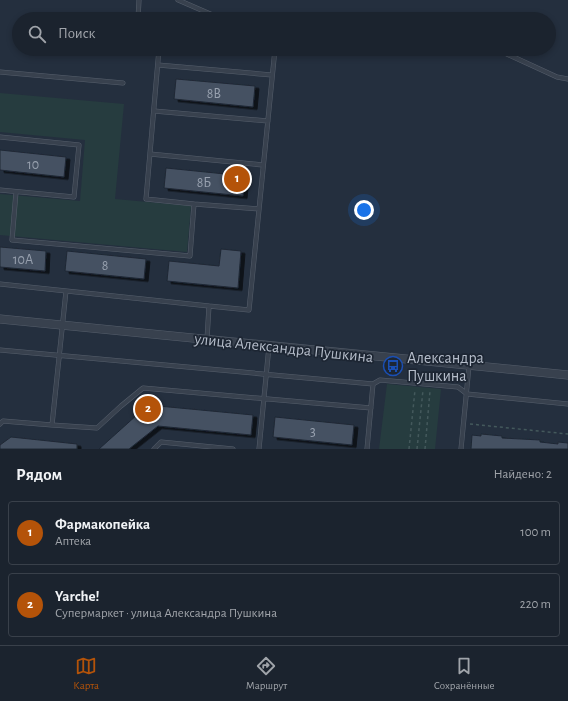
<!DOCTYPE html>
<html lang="ru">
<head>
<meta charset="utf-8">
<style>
  body { margin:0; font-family:"Alegreya Sans",sans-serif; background:#282f3a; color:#f1f3f6 }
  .you { position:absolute; left:364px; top:210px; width:14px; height:14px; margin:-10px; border:3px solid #fff; border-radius:50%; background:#1a73e8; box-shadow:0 0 0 6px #1a73e833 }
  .badge { display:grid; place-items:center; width:26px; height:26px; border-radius:50%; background:#b45309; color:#fff; font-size:13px; font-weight:700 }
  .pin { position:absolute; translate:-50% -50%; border:2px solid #fff; box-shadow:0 1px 4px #0006 }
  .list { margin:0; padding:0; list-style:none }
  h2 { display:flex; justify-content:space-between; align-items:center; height:52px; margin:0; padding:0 16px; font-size:17px }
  h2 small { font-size:13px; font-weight:400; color:#a0a4aa }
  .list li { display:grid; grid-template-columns:26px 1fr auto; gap:12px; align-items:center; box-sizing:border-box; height:64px; margin:0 8px 8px; padding:0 8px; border:1px solid #39404a; border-radius:4px }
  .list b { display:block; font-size:15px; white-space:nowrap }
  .list p { margin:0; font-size:13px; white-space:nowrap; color:#a0a4aa }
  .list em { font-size:13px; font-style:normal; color:#a0a4aa }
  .icon { flex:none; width:22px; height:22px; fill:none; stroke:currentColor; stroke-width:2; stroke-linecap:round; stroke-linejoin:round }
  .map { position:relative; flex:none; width:568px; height:449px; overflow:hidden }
  .search { position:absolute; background:#1b232e; box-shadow:0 2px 6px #0003; left:12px; right:12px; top:12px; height:44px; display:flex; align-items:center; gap:10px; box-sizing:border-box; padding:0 14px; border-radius:22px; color:#a0a4aa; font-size:15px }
  .sheet { height:196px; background:#1b232e }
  nav { display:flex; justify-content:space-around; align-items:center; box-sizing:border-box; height:56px; border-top:1px solid #39404a; background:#1b232e; font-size:11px; color:#a0a4aa }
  nav a { display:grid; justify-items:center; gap:2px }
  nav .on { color:#b45309 }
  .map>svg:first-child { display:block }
  .green { fill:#263c3f }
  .building { fill:#455162; stroke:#1f2835; filter:url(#shadow) }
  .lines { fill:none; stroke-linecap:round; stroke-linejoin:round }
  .lane-casing { stroke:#565f6c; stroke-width:5 }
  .street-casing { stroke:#565f6c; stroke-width:9 }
  .path { stroke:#44595c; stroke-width:1.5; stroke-dasharray:3 3; stroke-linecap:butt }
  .lane { stroke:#38414e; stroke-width:4 }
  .street { stroke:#38414e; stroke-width:8 }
  .labels { text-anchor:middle; stroke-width:3.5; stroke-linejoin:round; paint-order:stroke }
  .number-label { font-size:14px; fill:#98a1af }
  .street-label { font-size:16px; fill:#b4bcc9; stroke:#1d2633 }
  .poi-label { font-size:16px; fill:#b4bcc9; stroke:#1d2633; text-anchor:start }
</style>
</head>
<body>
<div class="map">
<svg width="568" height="449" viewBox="0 0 568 449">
  <defs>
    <filter id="shadow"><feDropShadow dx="4" dy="2.5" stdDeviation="0" flood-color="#0009"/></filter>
  </defs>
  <rect width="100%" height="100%" fill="#242f3e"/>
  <!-- green -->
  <path class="green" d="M0,93L124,104L115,199L191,206L187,252L0,235V194L80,201L85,140L0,132Z
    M387,384L441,389L435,449H379Z"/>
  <!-- building -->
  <path class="building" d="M176,79L255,86L253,107L174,99Z
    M0,150L66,157L64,177L0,170Z
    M166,168L245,176L243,196L164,188Z
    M0,247L46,251L45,271L0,267Z
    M221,249L241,251L238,288L167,281L169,261L219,266Z
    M67,251L146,259L144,279L65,271Z
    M148,405L253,415L251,435L158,426L129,449H99Z
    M275,417L354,425L352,445L273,437Z
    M481,434L502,436V438L540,440V442L558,444V442L568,443V449H471L472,435L481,436Z
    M11,437L77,444V449H0V445Z"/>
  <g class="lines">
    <!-- lane casing -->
    <g class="lane-casing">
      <path id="lane" d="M178,0L222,19
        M138,19L139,0
        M496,49L557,77L568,79
        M158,65L272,75
        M0,72L123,83
        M154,111L268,121
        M0,137L79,145L74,197L0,190
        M150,154L263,165
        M16,192L12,240L190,256L194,204L146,199L159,49
        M194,204L259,209
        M0,284L209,306L207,339
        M209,306L249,310L275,49
        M0,350L373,384L380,380L458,387L467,394L568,404
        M0,424L3,421L52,425L66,291
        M52,425L97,428L121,406L143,388L371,408
        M154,449L161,442L233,449
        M259,449L269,346
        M367,449L373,384
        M461,449L469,366"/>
    </g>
    <!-- street casing -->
    <g class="street-casing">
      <path id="street" d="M0,319L568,375"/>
    </g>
    <!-- path -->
    <path class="path" d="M470,424L568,434
      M409,449L415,390
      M417,449L423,390
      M425,449L430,391"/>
    <!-- lane -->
    <use href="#lane" class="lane"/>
    <!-- street -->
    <use href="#street" class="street"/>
  </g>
  <!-- icons -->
  <defs>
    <g id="bus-ring" transform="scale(1)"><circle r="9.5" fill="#1d2633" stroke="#1a4fb4" stroke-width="1.5"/><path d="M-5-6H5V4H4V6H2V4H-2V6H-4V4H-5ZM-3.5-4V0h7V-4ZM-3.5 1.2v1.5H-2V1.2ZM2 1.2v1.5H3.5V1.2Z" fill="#1a4fb4"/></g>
  </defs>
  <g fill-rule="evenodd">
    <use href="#bus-ring" x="393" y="366"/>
  </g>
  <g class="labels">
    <!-- number labels -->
    <g class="number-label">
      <text x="214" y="98">8В</text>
      <text x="33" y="169">10</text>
      <text x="204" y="187">8Б</text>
      <text x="23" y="264">10А</text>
      <text x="105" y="270">8</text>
      <text x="313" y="436">3</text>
    </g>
    <!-- street labels -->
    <g class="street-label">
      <text transform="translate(284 347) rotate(6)" y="6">улица Александра Пушкина</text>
    </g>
    <!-- poi labels -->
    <g class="poi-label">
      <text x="407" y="363">Александра<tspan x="407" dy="18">Пушкина</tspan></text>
    </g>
  </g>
</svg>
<div class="you"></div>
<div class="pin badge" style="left:237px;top:179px">1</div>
<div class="pin badge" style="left:148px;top:409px">2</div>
<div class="search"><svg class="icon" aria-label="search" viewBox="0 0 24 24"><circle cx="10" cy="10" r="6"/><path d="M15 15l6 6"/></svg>Поиск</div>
</div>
<section class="sheet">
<h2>Рядом<small>Найдено: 2</small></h2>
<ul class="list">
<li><span class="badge">1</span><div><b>Фармакопейка</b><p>Аптека</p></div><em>100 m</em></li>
<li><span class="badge">2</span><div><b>Yarche!</b><p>Супермаркет · улица Александра Пушкина</p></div><em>220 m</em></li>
</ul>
</section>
<nav>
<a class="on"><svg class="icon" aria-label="map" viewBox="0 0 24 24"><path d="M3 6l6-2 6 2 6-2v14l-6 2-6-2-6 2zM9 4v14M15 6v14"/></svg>Карта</a>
<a><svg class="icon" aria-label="directions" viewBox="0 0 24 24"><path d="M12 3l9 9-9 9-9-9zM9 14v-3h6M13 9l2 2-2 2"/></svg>Маршрут</a>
<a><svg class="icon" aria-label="saved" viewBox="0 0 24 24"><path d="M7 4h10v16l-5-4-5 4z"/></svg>Сохранённые</a>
</nav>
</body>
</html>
